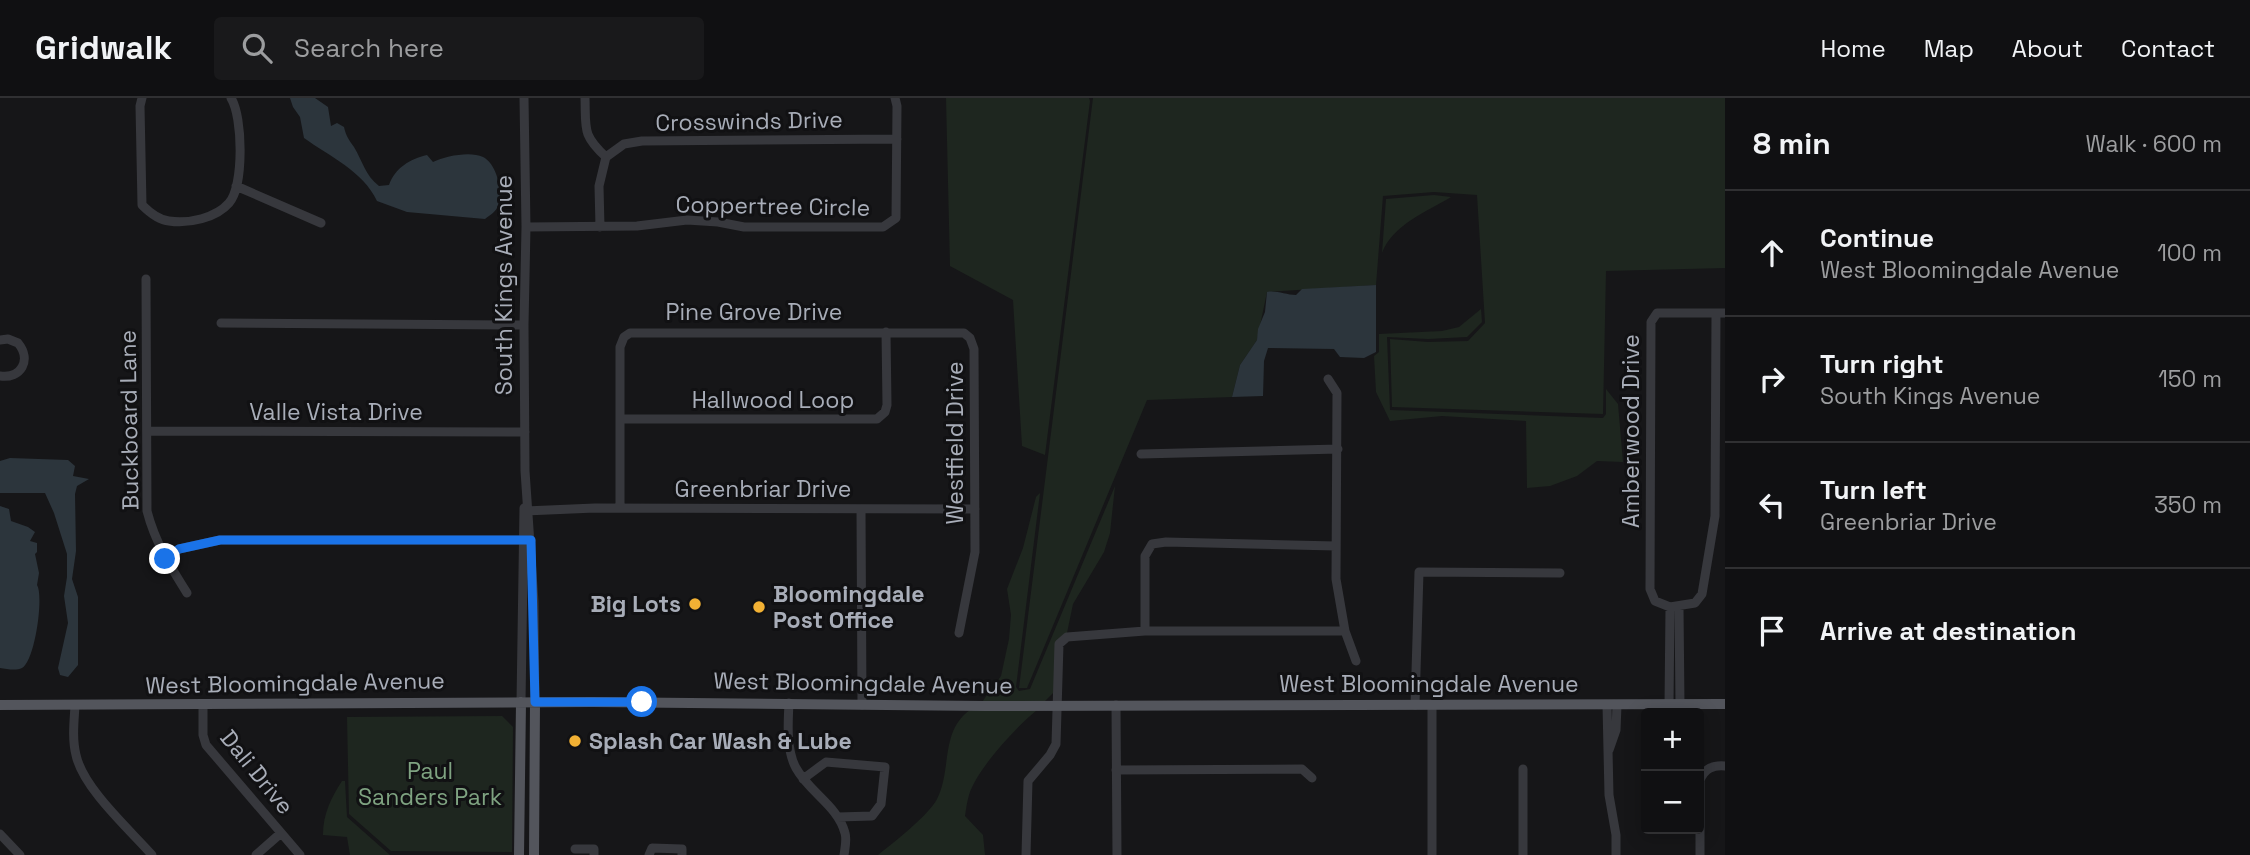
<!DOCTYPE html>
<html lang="en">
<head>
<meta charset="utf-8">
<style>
  body { margin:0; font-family:"Space Grotesk",sans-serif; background:#19191b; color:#f1f3f6 }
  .controls { position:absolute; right:21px; bottom:21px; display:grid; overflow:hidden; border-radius:7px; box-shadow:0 4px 18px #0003 }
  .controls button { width:63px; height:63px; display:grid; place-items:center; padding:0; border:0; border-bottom:2px solid #303032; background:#101012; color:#f1f3f6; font:35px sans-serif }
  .stop { position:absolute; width:21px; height:21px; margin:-16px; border:5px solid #1a73e8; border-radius:50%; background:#fff }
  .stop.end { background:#1a73e8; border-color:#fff; box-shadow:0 2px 7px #0008 }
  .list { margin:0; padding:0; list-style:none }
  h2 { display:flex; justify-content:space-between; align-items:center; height:91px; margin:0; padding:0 28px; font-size:30px }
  h2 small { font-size:23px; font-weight:400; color:#9c9d9f }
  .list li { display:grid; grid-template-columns:46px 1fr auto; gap:21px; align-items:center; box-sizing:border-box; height:126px; padding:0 28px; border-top:2px solid #303032 }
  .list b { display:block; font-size:26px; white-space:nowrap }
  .list p { margin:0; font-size:23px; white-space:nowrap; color:#9c9d9f }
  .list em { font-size:23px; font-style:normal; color:#9c9d9f }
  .icon { flex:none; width:38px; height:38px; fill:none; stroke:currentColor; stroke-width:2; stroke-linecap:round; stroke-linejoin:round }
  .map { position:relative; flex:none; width:1725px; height:757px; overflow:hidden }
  header { display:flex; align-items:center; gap:42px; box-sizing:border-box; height:98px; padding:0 35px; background:#101012; border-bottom:2px solid #303032 }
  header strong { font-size:33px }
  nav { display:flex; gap:38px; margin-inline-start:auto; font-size:24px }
  .search { width:490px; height:63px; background:#19191b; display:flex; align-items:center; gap:18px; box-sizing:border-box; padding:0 24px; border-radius:7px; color:#9c9d9f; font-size:26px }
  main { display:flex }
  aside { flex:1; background:#101012 }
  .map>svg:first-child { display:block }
  .green { fill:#1e261f }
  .water { fill:#2c353c }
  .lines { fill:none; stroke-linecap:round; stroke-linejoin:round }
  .minor { stroke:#37383d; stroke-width:9 }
  .major { stroke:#53555c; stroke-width:10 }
  .route { stroke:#1a73e8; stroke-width:9 }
  .poi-dot { fill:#f2b134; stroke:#111113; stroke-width:2.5 }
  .labels { text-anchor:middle; stroke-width:6; stroke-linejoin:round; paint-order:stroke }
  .street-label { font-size:23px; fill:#a8adb8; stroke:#111113 }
  .poi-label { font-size:23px; font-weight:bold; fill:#a8adb8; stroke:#111113; text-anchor:start }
  .park-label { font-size:23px; fill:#7fa381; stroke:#111113 }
</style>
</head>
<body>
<header>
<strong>Gridwalk</strong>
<div class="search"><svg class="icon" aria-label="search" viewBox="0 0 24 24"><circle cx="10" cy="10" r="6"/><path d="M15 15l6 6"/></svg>Search here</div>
<nav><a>Home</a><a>Map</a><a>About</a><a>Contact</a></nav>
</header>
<main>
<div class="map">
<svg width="1725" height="757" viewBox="0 0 1725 757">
  <rect width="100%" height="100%" fill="#161618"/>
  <!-- green -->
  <path class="green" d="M946,0H1089L1090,3L1045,357L1022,348L1013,202L950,168Z
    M1093,0H1725V170L1606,173L1603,316L1392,309L1390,241L1428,244L1468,243L1485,225L1477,97L1434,94L1383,98L1376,187L1267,194L1257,242L1240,267L1232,299L1147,302L1027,590H1019Z
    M1434,97L1451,99C1428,113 1392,127 1382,155L1386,101Z
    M1481,211L1482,224L1467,239L1428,241L1387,239L1390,312L1603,320L1606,316V291L1618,306L1623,364L1597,363L1577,378L1550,388L1527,390L1526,323L1442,318L1390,323L1376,294L1374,258L1379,254V236L1442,233L1459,229Z
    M1115,388L1110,435L1104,454L1073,506L1067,535L1065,536L1053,595L1045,603L982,604L1001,578L1009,541L1011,517L1007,491L1023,450L1036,399L1040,395L1016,589L1019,593L1030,591Z
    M970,612H1037C1016,629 977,671 969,697C967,704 966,711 965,718L983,737L985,757H878C893,745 929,717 937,701C952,672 940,633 970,612Z
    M502,618L513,629L512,754L391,753L349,716L347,619Z
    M342,683H345L347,719L390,757H424H350L347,739L323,737C323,716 331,700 342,683Z"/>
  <!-- water -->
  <path class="water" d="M290,0H315L328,9L331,28L337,25L344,29C346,38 349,42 354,49C363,64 365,77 379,88L389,87C395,70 410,61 427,57L433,64C446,58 470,53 483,59C497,66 504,95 497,110C495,114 489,118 485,121L407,114L377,103C363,73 329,58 304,40L300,19L293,9Z
    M1376,187V254L1364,260L1340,259L1334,251L1268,250L1264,263L1263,298L1232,299L1240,267L1257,242L1258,231L1265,214L1267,194C1276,192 1286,197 1296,197L1302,191Z
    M10,360L68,362L75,368L73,378L89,381L77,388L75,396L76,453L72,481L78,499V567L68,579L60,577L58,570L68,525L64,498L67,479V456L54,415L45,395H0V363Z
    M0,408L9,411L11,423L28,429L35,434L30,443L37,445V454L35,456L39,475L37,487C44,498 35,563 22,570C16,573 7,571 0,570Z"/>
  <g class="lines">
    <!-- minor -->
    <path class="minor" d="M142,0L140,8L142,107C149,114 158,122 169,123C189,126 216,120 229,105C244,88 243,19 231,0
      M524,0L526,129L524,227L525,373L534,504L535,604
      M585,0C586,31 582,37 606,59
      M606,59L624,46L642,43L897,41
      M236,88L321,125
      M526,129L637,128L687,122L718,124L744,129H883L896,120L897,8L895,0
      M600,129L599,88L606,59
      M146,181L147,413C155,444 170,468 187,495
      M1716,215L1715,418L1702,496L1695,505L1670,509L1655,503L1650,491L1651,224L1657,215H1725
      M221,225L524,227
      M0,242L8,241L18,245C32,262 21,281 0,278
      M1328,281L1337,295L1336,481L1345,533L1356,563
      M620,321H877L885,314L887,307L886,234
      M147,333L525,334
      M1141,356L1338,351
      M620,410V249L624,239L630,235H964L970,240L974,251L975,454L959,535
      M861,411L862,607
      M525,413L595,410L975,411
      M165,461L179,451L220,442H531
      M1679,509L1680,607
      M1145,533V458L1152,446L1166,444L1336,448
      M521,604L524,410
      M789,605C788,625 786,652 796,670C809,694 838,708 845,735C847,742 845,750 844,757
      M203,607V637L206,647L300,757
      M1116,607L1117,757
      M1415,607L1419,474L1560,475
      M1432,607V757
      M1607,607L1609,697L1616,737V757
      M1669,607L1670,509
      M75,608C74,624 72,641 76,657C83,690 129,731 152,757
      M1609,652L1616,632L1617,607
      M1523,671V757
      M1116,672L1302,671L1312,680
      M803,681L826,664L885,669L881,706L872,718L838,719
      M0,736L20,757
      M575,751H594V757
      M256,757L281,735
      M649,757L652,750L682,751V757
      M1026,757L1028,683L1050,657L1056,646L1059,546L1067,539L1145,533H1345
      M1700,757V682C1705,670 1713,667 1725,668"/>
    <!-- major -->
    <path class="major" d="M0,607L592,604L984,608L1725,606
      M519,757L521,604
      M534,757L535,604"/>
  </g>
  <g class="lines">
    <!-- route -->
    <path class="route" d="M165,461L179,451L220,442H531L535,604H642"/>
  </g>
  <!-- markers -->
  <g class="poi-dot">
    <circle cx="695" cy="506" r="7"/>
    <circle cx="759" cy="509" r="7"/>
    <circle cx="575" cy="643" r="7"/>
  </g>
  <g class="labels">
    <!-- street labels -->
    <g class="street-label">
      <text transform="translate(749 23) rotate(-1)" y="8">Crosswinds Drive</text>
      <text transform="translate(773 108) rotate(1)" y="8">Coppertree Circle</text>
      <text transform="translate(504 187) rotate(-90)" y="8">South Kings Avenue</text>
      <text x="754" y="222">Pine Grove Drive</text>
      <text x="773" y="310">Hallwood Loop</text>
      <text x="336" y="322">Valle Vista Drive</text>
      <text transform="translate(129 322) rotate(-91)" y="8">Buckboard Lane</text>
      <text transform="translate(1631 333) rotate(-90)" y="8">Amberwood Drive</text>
      <text transform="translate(955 345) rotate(-90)" y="8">Westfield Drive</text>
      <text x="763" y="399">Greenbriar Drive</text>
      <text transform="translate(295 585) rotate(-1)" y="8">West Bloomingdale Avenue</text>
      <text transform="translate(863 585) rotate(1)" y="8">West Bloomingdale Avenue</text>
      <text x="1429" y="594">West Bloomingdale Avenue</text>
      <text transform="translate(257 674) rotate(51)" y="8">Dali Drive</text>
    </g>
    <!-- poi labels -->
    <g class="poi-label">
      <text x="773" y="504">Bloomingdale<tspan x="773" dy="26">Post Office</tspan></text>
      <text x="681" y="514" text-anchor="end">Big Lots</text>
      <text x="589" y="651">Splash Car Wash &amp; Lube</text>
    </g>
    <!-- park labels -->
    <g class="park-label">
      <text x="430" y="681">Paul<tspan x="430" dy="26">Sanders Park</tspan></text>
    </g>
  </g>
</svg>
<div class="controls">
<button>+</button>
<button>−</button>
</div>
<div class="stop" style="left:642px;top:604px"></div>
<div class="stop end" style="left:165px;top:461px"></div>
</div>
<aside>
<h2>8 min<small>Walk · 600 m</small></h2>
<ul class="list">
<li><svg class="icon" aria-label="ahead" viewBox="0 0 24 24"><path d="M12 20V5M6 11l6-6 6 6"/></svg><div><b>Continue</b><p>West Bloomingdale Avenue</p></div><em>100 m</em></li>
<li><svg class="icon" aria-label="right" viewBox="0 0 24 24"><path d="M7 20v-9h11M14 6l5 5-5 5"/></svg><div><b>Turn right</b><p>South Kings Avenue</p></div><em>150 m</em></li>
<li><svg class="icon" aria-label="left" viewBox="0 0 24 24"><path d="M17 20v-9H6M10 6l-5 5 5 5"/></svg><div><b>Turn left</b><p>Greenbriar Drive</p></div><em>350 m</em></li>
<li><svg class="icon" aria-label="arrive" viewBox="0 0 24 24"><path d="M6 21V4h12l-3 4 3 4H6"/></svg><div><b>Arrive at destination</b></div></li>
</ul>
</aside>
</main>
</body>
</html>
